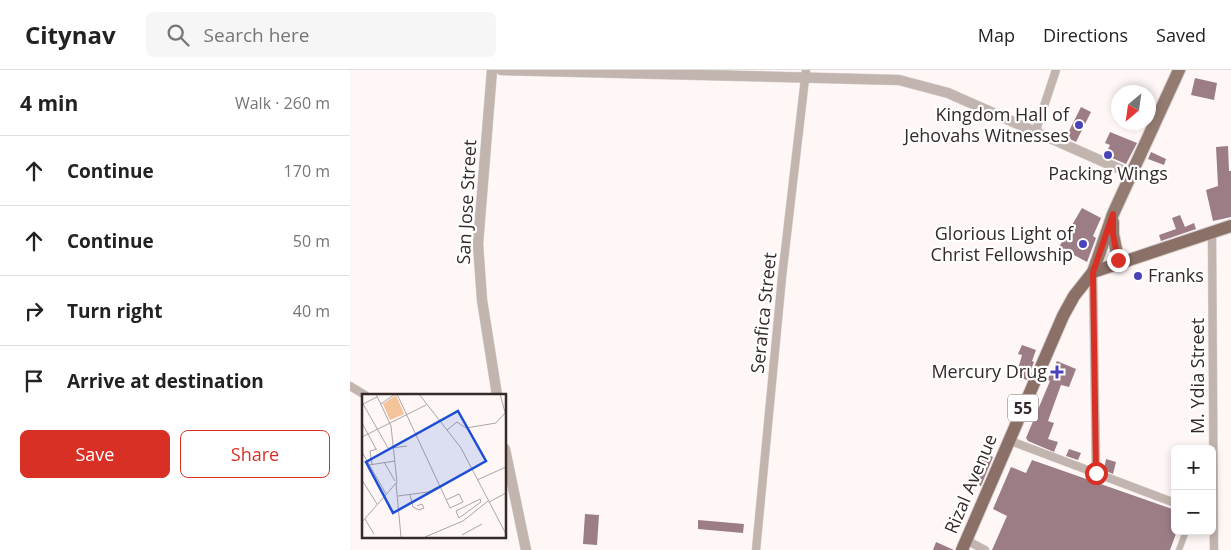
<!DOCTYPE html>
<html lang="en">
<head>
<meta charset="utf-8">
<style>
  body { margin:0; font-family:"Open Sans",sans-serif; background:#f6f6f6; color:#222 }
  .controls { position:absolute; right:15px; bottom:15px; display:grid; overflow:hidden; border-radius:8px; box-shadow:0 2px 8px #0003 }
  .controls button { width:45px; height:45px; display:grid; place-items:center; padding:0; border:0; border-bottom:1px solid #e0e0e0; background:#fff; color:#222; font:25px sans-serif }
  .compass { position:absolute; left:761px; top:15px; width:45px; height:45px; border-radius:50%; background:#fff; box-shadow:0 2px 8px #0003; rotate:209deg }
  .stop { position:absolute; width:15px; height:15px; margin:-11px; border:4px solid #d93025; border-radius:50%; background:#fff }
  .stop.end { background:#d93025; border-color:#fff; box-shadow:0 1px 5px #0008 }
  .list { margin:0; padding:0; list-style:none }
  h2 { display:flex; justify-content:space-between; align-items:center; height:65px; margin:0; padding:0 20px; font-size:21px }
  h2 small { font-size:16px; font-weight:400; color:#767676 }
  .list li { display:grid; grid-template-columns:32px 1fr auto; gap:15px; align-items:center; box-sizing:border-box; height:70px; padding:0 20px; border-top:1px solid #e0e0e0 }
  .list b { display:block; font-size:19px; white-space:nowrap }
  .list em { font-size:16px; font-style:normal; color:#767676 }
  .actions { display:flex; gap:10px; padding:15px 20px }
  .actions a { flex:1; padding:11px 0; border:1px solid #d93025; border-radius:8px; text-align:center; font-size:18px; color:#d93025 }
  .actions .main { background:#d93025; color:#fff }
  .icon { flex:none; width:28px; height:28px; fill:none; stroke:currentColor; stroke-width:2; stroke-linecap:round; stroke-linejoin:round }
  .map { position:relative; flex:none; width:881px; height:480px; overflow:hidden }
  header { display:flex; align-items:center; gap:30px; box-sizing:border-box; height:70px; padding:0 25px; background:#fff; border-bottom:1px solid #e0e0e0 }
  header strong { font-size:24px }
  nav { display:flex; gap:28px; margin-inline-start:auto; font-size:18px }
  .search { width:350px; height:45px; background:#f6f6f6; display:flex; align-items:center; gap:12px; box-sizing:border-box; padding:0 18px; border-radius:8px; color:#767676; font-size:19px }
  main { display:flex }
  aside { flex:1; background:#fff }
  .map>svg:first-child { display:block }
  .building { fill:#9c7d85 }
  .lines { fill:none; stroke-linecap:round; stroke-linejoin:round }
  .pedestrian-casing { stroke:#dad2d1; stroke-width:7 }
  .minor-casing { stroke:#dad2d1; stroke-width:9 }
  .tertiary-casing { stroke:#dad2d1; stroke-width:11 }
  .primary-casing { stroke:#dad2d1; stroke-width:14 }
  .trunk-casing { stroke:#dad2d1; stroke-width:14 }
  .pedestrian { stroke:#c2b4af; stroke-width:5.5 }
  .minor { stroke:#c2b4af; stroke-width:8 }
  .tertiary { stroke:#c2b4af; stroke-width:10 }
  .primary { stroke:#937b71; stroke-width:12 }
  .trunk { stroke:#8a7066; stroke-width:12 }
  .route { stroke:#d93025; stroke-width:6 }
  .poi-dot { fill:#4a42b8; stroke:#fff; stroke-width:2 }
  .labels { text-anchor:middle; stroke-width:4.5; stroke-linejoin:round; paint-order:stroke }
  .shield { fill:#fff; stroke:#726969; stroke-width:1 }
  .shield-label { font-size:16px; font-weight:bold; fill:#362929 }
  .poi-label { font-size:18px; fill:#362929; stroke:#fff; text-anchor:end }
  .street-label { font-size:18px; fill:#362929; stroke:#fff }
  .inset-road { fill:none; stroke:#aea5a4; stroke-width:1 }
  .view { fill:#1d4ed8; fill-opacity:0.15; stroke:#1d4ed8; stroke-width:2.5 }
  .inset-edge { fill:none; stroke:#362929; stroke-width:2.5 }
</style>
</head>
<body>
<header>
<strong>Citynav</strong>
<div class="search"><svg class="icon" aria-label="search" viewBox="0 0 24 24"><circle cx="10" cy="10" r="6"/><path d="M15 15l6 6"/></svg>Search here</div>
<nav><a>Map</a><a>Directions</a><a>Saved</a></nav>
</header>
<main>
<aside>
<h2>4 min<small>Walk · 260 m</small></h2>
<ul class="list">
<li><svg class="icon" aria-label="ahead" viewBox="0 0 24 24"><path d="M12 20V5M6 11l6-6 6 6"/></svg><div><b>Continue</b></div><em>170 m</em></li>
<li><svg class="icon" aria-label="ahead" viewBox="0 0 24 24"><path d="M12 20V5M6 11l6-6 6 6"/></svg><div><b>Continue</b></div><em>50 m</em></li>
<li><svg class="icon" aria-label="right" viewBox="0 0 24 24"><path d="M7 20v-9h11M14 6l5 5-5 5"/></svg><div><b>Turn right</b></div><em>40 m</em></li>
<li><svg class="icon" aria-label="arrive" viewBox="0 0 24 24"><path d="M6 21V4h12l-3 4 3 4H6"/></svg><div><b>Arrive at destination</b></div></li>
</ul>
<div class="actions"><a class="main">Save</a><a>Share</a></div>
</aside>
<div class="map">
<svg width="881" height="480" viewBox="0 0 881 480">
  <rect width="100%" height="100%" fill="#fef7f6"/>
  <!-- building -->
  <path class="building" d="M845,8L867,13L864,30L841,25Z
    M731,37L741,42L726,72L716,67Z
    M760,62L787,73L776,94L755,85L760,75L755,73Z
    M878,76L879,101H881V147L863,151L856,120L868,116L866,77Z
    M801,82L816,89L814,95L798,89Z
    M732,138L751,148L743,166L746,168L737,192L709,177Z
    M830,145L835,157L844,153L846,159L811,171L809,165L826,159L822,148Z
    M672,275L686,280L682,291L684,292L677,310L666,306L672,285L668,284Z
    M707,291L726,299L719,317L711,315L698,351L704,353L698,369L708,372L704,382L678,371L676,368L700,311L697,310Z
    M719,379L731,383L728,390L716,386Z
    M631,381L643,387L631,416L619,411Z
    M756,389L766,392L763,404L754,400Z
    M682,390L825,440V461H827L820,480H642L657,446L643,439L661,397L676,403Z
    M235,444L249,445L247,475L233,474Z
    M348,450L394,454L393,463L348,459Z
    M586,472L604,480H583Z"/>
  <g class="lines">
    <!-- pedestrian casing -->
    <g class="pedestrian-casing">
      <path id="pedestrian" d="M829,480L836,461"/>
    </g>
    <!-- minor casing -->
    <g class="minor-casing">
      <path id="minor" d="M685,63L706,0
        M862,163L864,480
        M743,203L746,403
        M0,316L15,325
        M658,370L825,433
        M616,470L635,480
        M406,480L432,207L456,0"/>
    </g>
    <!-- tertiary casing -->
    <g class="tertiary-casing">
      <path id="tertiary" d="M142,0L128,174L132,230L147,325
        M151,0L549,10L598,23L781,104
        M155,379L176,480"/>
    </g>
    <!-- primary casing -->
    <g class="primary-casing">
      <path id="primary" d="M763,152V164L769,194
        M743,202L763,144L829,0"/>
    </g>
    <!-- trunk casing -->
    <g class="trunk-casing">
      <path id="trunk" d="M612,480L713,246L724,226L743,202L881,156"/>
    </g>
    <!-- pedestrian -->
    <use href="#pedestrian" class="pedestrian"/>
    <!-- minor -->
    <use href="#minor" class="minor"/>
    <!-- tertiary -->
    <use href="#tertiary" class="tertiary"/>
    <!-- primary -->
    <use href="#primary" class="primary"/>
    <!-- trunk -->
    <use href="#trunk" class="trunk"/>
  </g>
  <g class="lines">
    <!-- route -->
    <path class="route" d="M746,403L743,202L763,144V164L768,190"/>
  </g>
  <!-- markers -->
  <g class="poi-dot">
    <circle cx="729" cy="55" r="5"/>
    <circle cx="758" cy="85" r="5"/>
    <circle cx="733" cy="174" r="5"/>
    <circle cx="788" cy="206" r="5"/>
    <path d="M704.5 294.5h5v5h5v5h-5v5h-5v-5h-5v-5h5z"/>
  </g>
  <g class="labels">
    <!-- shield labels -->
    <rect class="shield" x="658" y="324.5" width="30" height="27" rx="4"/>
    <g class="shield-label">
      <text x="673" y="344">55</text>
    </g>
    <!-- poi labels -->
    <g class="poi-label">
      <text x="719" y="51">Kingdom Hall of<tspan x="719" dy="21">Jehovahs Witnesses</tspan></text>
      <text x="758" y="110" text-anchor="middle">Packing Wings</text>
      <text x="723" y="170">Glorious Light of<tspan x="723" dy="21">Christ Fellowship</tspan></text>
      <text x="798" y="212" text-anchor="start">Franks</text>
      <text x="697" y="308">Mercury Drug</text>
    </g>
    <!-- street labels -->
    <g class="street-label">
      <text transform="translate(117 132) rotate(-87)" y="6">San Jose Street</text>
      <text transform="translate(414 243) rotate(-84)" y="6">Serafica Street</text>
      <text transform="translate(848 306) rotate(-90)" y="6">M. Ydia Street</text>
      <text transform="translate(621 414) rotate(-67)" y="6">Rizal Avenue</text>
    </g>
  </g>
  <!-- overview -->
  <g transform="translate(12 324)">
    <rect width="144" height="144" fill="#fef7f6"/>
    <path d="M34,1L42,20L28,26L21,10Z" fill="#f3c39a"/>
    <path class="inset-road" d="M35,0L88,114L101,108L97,100L84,106M57,0L99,54L144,140M138,0L143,18M0,8L26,54M1,10L15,3M19,10L33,0M0,29L14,55M85,36L95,28L104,34L134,29L143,19M0,43L64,11M30,54L45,52M0,58L24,100M22,68L33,87M10,70L8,57L15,55M7,71L33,67M0,86L15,110M115,86L144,73M34,89L39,143M48,101L51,113L57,116L62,114L60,110L55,112M36,102L66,98L109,76M118,105L119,108L97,124L94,117ZM127,108L144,99M3,125L12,140M0,128L35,88L29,32L14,0M100,141L120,130M63,143L101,127L126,107"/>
    <path class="view" d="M96,17L124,67L31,119L4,68Z"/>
    <rect width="144" height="144" class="inset-edge"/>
  </g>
</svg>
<div class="controls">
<button>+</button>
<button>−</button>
</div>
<svg class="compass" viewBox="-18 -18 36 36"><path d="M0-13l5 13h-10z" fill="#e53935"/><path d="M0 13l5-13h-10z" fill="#767676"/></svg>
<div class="stop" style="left:746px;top:403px"></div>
<div class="stop end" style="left:768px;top:190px"></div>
</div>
</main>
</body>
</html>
